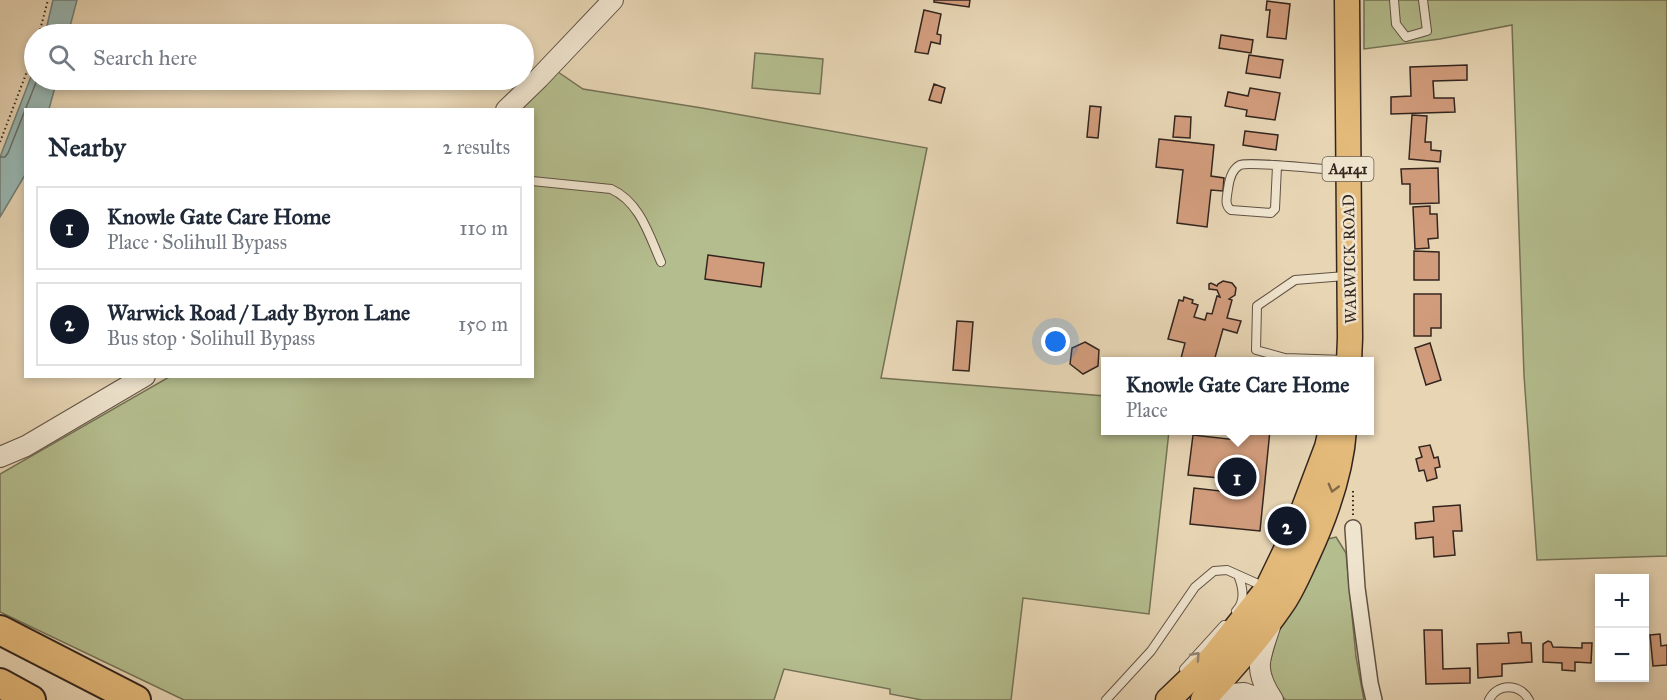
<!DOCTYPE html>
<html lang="en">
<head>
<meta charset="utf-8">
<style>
  body { margin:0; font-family:"IM FELL Great Primer",serif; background:#f6f6f7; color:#1f2937 }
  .controls { position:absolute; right:18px; bottom:18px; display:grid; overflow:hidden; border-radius:0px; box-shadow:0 3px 9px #0003 }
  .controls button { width:54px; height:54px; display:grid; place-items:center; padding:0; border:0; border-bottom:2px solid #e0e1e3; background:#fff; color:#1f2937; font:30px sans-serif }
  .you { position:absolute; left:1056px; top:342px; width:21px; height:21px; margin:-15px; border:4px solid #fff; border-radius:50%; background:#1a73e8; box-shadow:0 0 0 9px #1a73e833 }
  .badge { display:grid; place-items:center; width:39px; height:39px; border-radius:50%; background:#111827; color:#fff; font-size:20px; font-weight:700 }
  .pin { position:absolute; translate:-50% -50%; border:3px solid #fff; box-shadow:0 2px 6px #0006 }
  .popup { position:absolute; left:1101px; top:357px; width:273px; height:78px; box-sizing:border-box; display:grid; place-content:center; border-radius:0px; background:#fff; filter:drop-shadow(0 2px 4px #0005); font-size:20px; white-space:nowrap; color:#747a83 }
  .popup b { font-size:22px; color:#1f2937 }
  .popup::after { content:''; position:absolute; left:50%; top:100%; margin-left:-12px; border:12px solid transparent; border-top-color:#fff }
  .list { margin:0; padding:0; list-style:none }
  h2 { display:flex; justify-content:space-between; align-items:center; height:78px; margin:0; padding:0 24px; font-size:26px }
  h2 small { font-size:20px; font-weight:400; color:#747a83 }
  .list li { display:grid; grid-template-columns:39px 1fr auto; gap:18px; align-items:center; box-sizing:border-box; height:84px; margin:0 12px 12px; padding:0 12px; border:2px solid #e0e1e3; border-radius:0px }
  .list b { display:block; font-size:22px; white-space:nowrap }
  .list p { margin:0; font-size:20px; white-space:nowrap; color:#747a83 }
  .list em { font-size:20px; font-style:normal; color:#747a83 }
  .icon { flex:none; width:33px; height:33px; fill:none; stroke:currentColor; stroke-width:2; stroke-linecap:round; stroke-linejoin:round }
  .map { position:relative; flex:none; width:1667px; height:700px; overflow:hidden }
  .search { position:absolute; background:#fff; box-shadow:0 3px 9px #0003; left:24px; top:24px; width:510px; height:66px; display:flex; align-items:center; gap:15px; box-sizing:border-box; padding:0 21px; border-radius:33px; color:#747a83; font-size:22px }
  .panel { position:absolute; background:#fff; box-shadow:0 3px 9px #0003; left:24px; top:108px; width:510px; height:270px; border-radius:0px }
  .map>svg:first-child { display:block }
  .green { fill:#b4bd8e; stroke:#747256; stroke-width:1.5 }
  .water { fill:#98b8b4; stroke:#707e78; stroke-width:1.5 }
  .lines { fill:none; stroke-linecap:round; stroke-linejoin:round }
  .shore { stroke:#666f6a; stroke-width:1.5 }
  .building { fill:#d19c7c; stroke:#34261f; stroke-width:1.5 }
  .service-casing { stroke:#615244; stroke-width:10 }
  .minor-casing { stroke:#615244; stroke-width:18 }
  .tertiary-casing { stroke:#615244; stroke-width:22 }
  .primary-casing { stroke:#34261f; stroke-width:27 }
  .motorway-casing { stroke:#34261f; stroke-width:32 }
  .path { stroke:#34261f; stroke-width:2; stroke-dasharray:1.5 3; stroke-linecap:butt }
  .service { stroke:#efe4ce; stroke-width:8 }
  .minor { stroke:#efe4ce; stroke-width:15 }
  .tertiary { stroke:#efe4ce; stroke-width:20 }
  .primary { stroke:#e4ba7a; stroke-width:24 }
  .motorway { stroke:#e4ba7a; stroke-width:28 }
  .oneway { stroke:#836948 }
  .oneway2 { stroke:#928576 }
  .labels { text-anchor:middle; stroke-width:5; stroke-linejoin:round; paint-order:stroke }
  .shield { fill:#efe4ce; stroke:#6c5f54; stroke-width:1.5 }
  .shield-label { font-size:15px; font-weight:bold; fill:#34261f }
  .street-label { font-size:16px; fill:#34261f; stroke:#efe4ce }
</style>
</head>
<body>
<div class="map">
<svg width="1667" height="700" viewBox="0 0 1667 700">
  <rect width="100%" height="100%" fill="#e7d5b4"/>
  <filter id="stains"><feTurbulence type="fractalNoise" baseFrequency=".00333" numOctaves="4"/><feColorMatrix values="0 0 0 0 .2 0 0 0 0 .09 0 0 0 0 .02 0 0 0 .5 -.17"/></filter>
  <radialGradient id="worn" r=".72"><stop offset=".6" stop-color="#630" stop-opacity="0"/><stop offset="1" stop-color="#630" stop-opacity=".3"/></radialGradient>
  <!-- green -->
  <path class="green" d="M1364,0H1667V556L1537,560L1524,375L1512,25L1440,39L1364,49Z
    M755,53L823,59L820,94L752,88Z
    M558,72L583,89L702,108L927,148L881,378L1105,396V430L1169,431L1149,614L1023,598L1011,700H922L890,694V689L784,669L774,700H184L0,612V474L169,377L532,376V110L522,109Z
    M1336,537L1346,553L1356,657L1364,700H1286L1273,689L1268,669L1279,630L1328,539Z"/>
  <!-- water -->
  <path class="water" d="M53,0H77L68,34H45Z
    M34,69V80H57L49,109L26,110L25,175L0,217V157Z"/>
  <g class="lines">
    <!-- shore -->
    <path class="shore" d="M0,157H5L8,153L37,80"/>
  </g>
  <!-- building -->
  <path class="building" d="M934,0H970L969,7L934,2Z
    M1267,1L1290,4L1286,39L1267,37L1270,10H1266Z
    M924,10L941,14L937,34L941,35L940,44L931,42L928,54L915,52Z
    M1221,35L1253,40L1251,53L1219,48Z
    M1249,55L1283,60L1280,78L1246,73Z
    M1467,65V80L1433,81L1434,98H1454L1455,112L1391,114V97L1411,96L1410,67Z
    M934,84L945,88L941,103L929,100Z
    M1250,88L1280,93L1275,120L1246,116L1247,110L1225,106L1228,92L1248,96Z
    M1090,106L1101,107L1098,138L1087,137Z
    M1412,115L1427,116L1425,142H1431V150L1441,151L1440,162L1409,159Z
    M1175,116L1191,117L1190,138L1173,137Z
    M1245,131L1278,135L1276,150L1243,145Z
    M1159,139L1214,145L1211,176L1224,178L1223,191L1211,190L1207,227L1177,223L1183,170L1156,167Z
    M1438,168L1439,203L1410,204V184H1402L1401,169Z
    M1430,206V214H1437L1438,238L1428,239L1429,248L1415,249L1413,207Z
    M1414,251L1439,252V280H1414Z
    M708,255L764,263L761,287L705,279Z
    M1223,281L1232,283L1236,288L1235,295L1229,299L1232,300L1227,318L1241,321L1237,333L1223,329L1214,361L1202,358L1201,362H1180L1185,343L1168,339L1179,300L1183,301L1184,297L1193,300L1192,303L1198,305L1194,317L1205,320L1207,313L1212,314L1217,296L1220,297L1217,290L1209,289V284L1211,283L1217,286L1218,284Z
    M1414,294H1441V328H1431V336H1414Z
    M957,321L973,322L969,371L953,370Z
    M1085,342L1099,350L1098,366L1083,374L1070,364L1072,348Z
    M1430,343L1441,380L1426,385L1415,348Z
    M1238,430H1270L1260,531L1190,524L1194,488L1229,492L1231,479L1188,475L1193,435L1237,440Z
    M1430,445L1434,458L1438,457L1440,467L1435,468L1437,478L1427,481L1424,470L1419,471L1416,459L1422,457L1419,447Z
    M1460,505L1462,531H1453L1455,555L1434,557L1433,537L1416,539L1415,523L1434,521L1433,507Z
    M1424,630H1442L1443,669L1470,668V683L1426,684Z
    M1521,632L1522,643H1531L1532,662L1502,664V676L1478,678L1477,644L1509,643L1508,633Z
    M1660,634L1661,646L1667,645V665L1653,666L1650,635Z
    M1548,641L1551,642L1553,647L1582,648V643H1592L1591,663L1575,662V671L1562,670V663L1543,662V644Z
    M1598,642H1600V667H1596Z"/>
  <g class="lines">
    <!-- service casing -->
    <g class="service-casing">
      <path id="service" d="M1394,0L1396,24L1406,37L1427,31L1423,0
        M1277,166L1275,209L1271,213L1231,210C1224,205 1227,197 1228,189C1229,181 1232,169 1240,165C1249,161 1331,170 1347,171
        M532,181L611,189C640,202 649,235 661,262
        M1345,276L1295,280L1257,306L1256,350L1285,358L1345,360
        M1236,611C1246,601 1243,587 1238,575
        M1184,669L1224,625
        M1106,700L1151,651L1195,587L1214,571L1227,570L1265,587
        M1489,700C1497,683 1520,683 1529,700"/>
    </g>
    <!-- minor casing -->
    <g class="minor-casing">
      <path id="minor" d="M1353,528L1357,588L1370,683L1374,700"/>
    </g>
    <!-- tertiary casing -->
    <g class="tertiary-casing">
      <path id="tertiary" d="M506,110L539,78L613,0
        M0,457L26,446L145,376
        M1270,627C1259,659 1253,670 1273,700
        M1203,700L1219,695L1244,693L1263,700"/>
    </g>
    <!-- primary casing -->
    <g class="primary-casing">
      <path id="primary" d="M1347,0L1350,338L1349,362
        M1168,700L1212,658L1267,589L1296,529L1327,447L1331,430
        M1203,700C1232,669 1261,636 1285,600C1294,586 1301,569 1308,554C1326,515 1341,474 1344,430"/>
    </g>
    <!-- motorway casing -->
    <g class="motorway-casing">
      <path id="motorway" d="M0,630L136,700
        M0,683L31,700"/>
    </g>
    <!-- path -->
    <path class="path" d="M39,34L48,0
      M0,142L34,53
      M1353,515V490"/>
    <!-- service -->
    <use href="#service" class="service"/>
    <!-- minor -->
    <use href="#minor" class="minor"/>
    <!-- tertiary -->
    <use href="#tertiary" class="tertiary"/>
    <!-- primary -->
    <use href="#primary" class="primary"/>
    <!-- motorway -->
    <use href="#motorway" class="motorway"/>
  </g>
  <!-- one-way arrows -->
  <defs><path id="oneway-chevron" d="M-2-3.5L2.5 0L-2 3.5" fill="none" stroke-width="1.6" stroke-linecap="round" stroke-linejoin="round" transform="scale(1.5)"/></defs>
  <use class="oneway" href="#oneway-chevron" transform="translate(1333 488) rotate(105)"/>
  <use class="oneway2" href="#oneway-chevron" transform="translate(1196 656) rotate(-48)"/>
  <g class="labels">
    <!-- shield labels -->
    <rect class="shield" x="1322.5" y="157" width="51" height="24" rx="4.5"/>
    <g class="shield-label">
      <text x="1348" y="174">A4141</text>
    </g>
    <!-- street labels -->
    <g class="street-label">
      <text transform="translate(1349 259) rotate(-91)" y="6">WARWICK ROAD</text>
    </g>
  </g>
  <rect width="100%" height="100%" filter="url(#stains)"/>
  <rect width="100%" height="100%" fill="url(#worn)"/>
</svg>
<div class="controls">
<button>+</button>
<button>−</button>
</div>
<div class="you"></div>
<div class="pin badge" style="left:1237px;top:477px">1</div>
<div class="popup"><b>Knowle Gate Care Home</b>Place</div>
<div class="pin badge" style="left:1287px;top:526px">2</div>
<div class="search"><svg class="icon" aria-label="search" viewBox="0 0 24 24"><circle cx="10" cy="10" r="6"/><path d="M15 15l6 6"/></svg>Search here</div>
<section class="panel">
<h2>Nearby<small>2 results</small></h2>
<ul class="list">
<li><span class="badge">1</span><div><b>Knowle Gate Care Home</b><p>Place · Solihull Bypass</p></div><em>110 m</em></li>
<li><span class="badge">2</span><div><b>Warwick Road / Lady Byron Lane</b><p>Bus stop · Solihull Bypass</p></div><em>150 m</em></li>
</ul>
</section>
</div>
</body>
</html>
